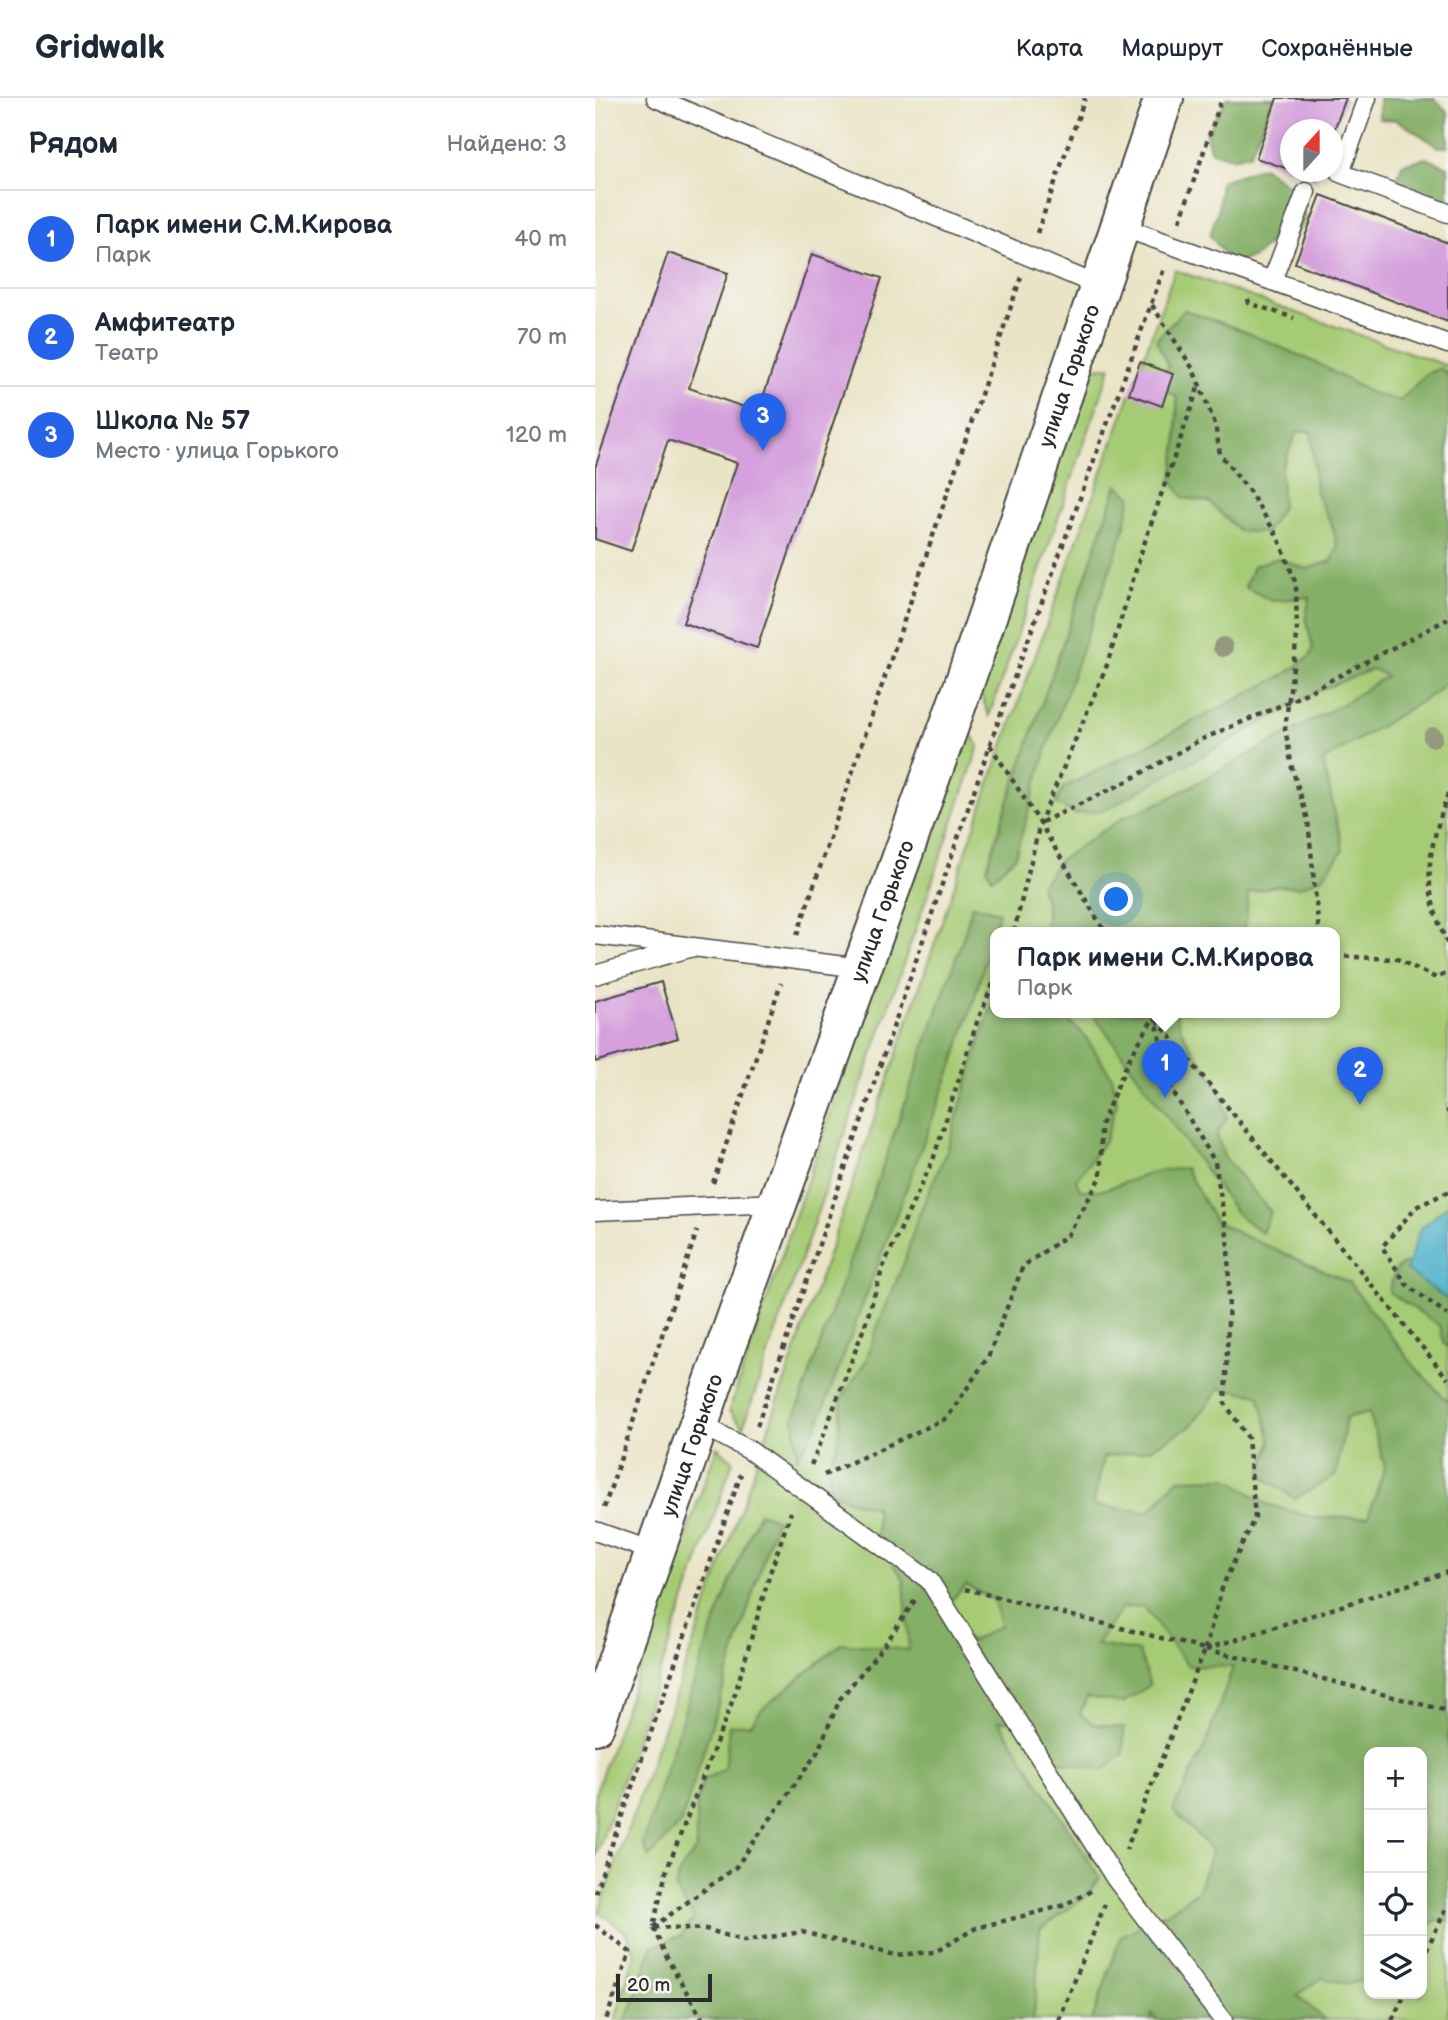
<!DOCTYPE html>
<html lang="ru">
<head>
<meta charset="utf-8">
<style>
  body { margin:0; font-family:"Balsamiq Sans",sans-serif; background:#f2f2f3; color:#1f2937 }
  .controls { position:absolute; right:21px; bottom:21px; display:grid; overflow:hidden; border-radius:14px; box-shadow:0 4px 10px #0003 }
  .controls button { width:63px; height:63px; display:grid; place-items:center; padding:0; border:0; border-bottom:2px solid #e0e1e3; background:#fff; color:#1f2937; font:35px sans-serif }
  .compass { position:absolute; left:685px; top:21px; width:63px; height:63px; border-radius:50%; background:#fff; box-shadow:0 4px 10px #0003; rotate:21deg }
  .scale { position:absolute; left:21px; bottom:18px; width:96px; box-sizing:border-box; padding-left:7px; border:4px solid #2b2b2b; border-top:0; font-size:19px; line-height:24px; white-space:nowrap; color:#2b2b2b; -webkit-text-stroke:5px #f6f6f2; paint-order:stroke }
  .you { position:absolute; left:522px; top:802px; width:24px; height:24px; margin:-18px; border:5px solid #fff; border-radius:50%; background:#1a73e8; box-shadow:0 0 0 10px #1a73e833 }
  .badge { display:grid; place-items:center; width:46px; height:46px; border-radius:50%; background:#2563eb; color:#fff; font-size:23px; font-weight:700 }
  .pin { position:absolute; translate:-50% -58px; filter:drop-shadow(0 2px 4px #0008) }
  .pin::after { content:''; position:absolute; top:37px; width:24px; height:21px; background:inherit; clip-path:polygon(0 0,100% 0,50% 100%) }
  .popup { position:absolute; left:395px; top:829px; width:350px; height:91px; box-sizing:border-box; display:grid; place-content:center; border-radius:14px; background:#fff; filter:drop-shadow(0 2px 5px #0005); font-size:23px; white-space:nowrap; color:#747a83 }
  .popup b { font-size:26px; color:#1f2937 }
  .popup::after { content:''; position:absolute; left:50%; top:100%; margin-left:-14px; border:14px solid transparent; border-top-color:#fff }
  .list { margin:0; padding:0; list-style:none }
  h2 { display:flex; justify-content:space-between; align-items:center; height:91px; margin:0; padding:0 28px; font-size:30px }
  h2 small { font-size:23px; font-weight:400; color:#747a83 }
  .list li { display:grid; grid-template-columns:46px 1fr auto; gap:21px; align-items:center; box-sizing:border-box; height:98px; padding:0 28px; border-top:2px solid #e0e1e3 }
  .list b { display:block; font-size:26px; white-space:nowrap }
  .list p { margin:0; font-size:23px; white-space:nowrap; color:#747a83 }
  .list em { font-size:23px; font-style:normal; color:#747a83 }
  .icon { flex:none; width:38px; height:38px; fill:none; stroke:currentColor; stroke-width:2; stroke-linecap:round; stroke-linejoin:round }
  .map { position:relative; flex:none; width:853px; height:1922px; overflow:hidden }
  header { display:flex; align-items:center; gap:42px; box-sizing:border-box; height:98px; padding:0 35px; background:#fff; border-bottom:2px solid #e0e1e3 }
  header strong { font-size:33px }
  nav { display:flex; gap:38px; margin-inline-start:auto; font-size:24px }
  main { display:flex }
  aside { flex:1; background:#fff }
  .map>svg:first-child { display:block }
  .green { fill:#a6cb75; stroke:#687b50; stroke-width:2; fill-rule:evenodd }
  .forest { fill:#84af66; stroke:#586d48; stroke-width:2; fill-rule:evenodd }
  .water { fill:#4cb0cb; stroke:#3c6e7b; stroke-width:2 }
  .building { fill:#d5a0dd }
  .lines { fill:none; stroke-linecap:round; stroke-linejoin:round }
  .service-casing { stroke:#484742; stroke-width:21 }
  .tertiary-casing { stroke:#484742; stroke-width:42 }
  .path { stroke:#484742; stroke-width:4.5; stroke-dasharray:5 5; stroke-linecap:butt }
  .service { stroke:#fff; stroke-width:18 }
  .tertiary { stroke:#fff; stroke-width:38 }
  .tree { fill:#95997d }
  .labels { text-anchor:middle; stroke-width:5; stroke-linejoin:round; paint-order:stroke }
  .street-label { font-size:21px; fill:#2b2b2b; stroke:#f6f6f2 }
</style>
</head>
<body>
<header>
<strong>Gridwalk</strong>
<nav><a>Карта</a><a>Маршрут</a><a>Сохранённые</a></nav>
</header>
<main>
<aside>
<h2>Рядом<small>Найдено: 3</small></h2>
<ul class="list">
<li><span class="badge">1</span><div><b>Парк имени С.М.Кирова</b><p>Парк</p></div><em>40 m</em></li>
<li><span class="badge">2</span><div><b>Амфитеатр</b><p>Театр</p></div><em>70 m</em></li>
<li><span class="badge">3</span><div><b>Школа № 57</b><p>Место · улица Горького</p></div><em>120 m</em></li>
</ul>
</aside>
<div class="map">
<svg width="853" height="1922" viewBox="0 0 853 1922">
  <rect width="100%" height="100%" fill="#f6f6f2"/>
  <filter id="ink" filterUnits="userSpaceOnUse"><feTurbulence type="fractalNoise" baseFrequency=".0143" numOctaves="2"/><feDisplacementMap in="SourceGraphic" scale="14" xChannelSelector="R" yChannelSelector="G"/><feConvolveMatrix kernelMatrix="1 2 1 2 8 2 1 2 1" color-interpolation-filters="sRGB"/></filter>
  <filter id="wash" filterUnits="userSpaceOnUse"><feTurbulence type="fractalNoise" baseFrequency=".00686" numOctaves="4" result="noise"/><feDisplacementMap in="SourceGraphic" scale="28" xChannelSelector="R" yChannelSelector="G"/><feGaussianBlur stdDeviation="1.57" result="paint"/><feColorMatrix in="noise" values="0 0 0 0 0 0 0 0 0 0 0 0 0 0 0 0 0 1.4 0 .05"/><feComposite in="paint" operator="in"/></filter>
  <g filter="url(#wash)">
    <rect width="100%" height="100%" fill="#eae4c6"/>
    <!-- green -->
    <path class="green" d="M580,172L853,268V1922H20L40,1855L32,1835L4,1814L160,1370L398,675ZM400,834H740V914H400ZM774,1654H827V1896H774Z
      M516,269L394,618L384,591L492,270Z
      M368,625L384,648L148,1329L134,1313Z
      M122,1349L138,1363L0,1761V1696Z"/>
    <!-- forest -->
    <path class="forest" d="M632,0H679L655,56L637,60L615,52L611,36Z
      M784,0H838L853,14V49H844L802,22L784,21Z
      M831,60L853,69V116L800,89L807,66Z
      M668,69L698,91L711,120L697,142L675,145L659,159L637,166L615,137L623,112L626,83Z
      M589,212L641,230L724,266L776,295L805,303L831,276L846,270L853,278V583L840,595L728,663L748,752L728,779L705,789L680,788L653,795L651,825L646,834H451V805L445,789L465,762L529,719L569,703L744,608L791,578L778,571L723,593L510,712L479,716L461,705L468,690L691,576L715,558L718,551L711,519L715,499L677,503L650,489L658,468L682,460L711,471L737,463L743,449L737,427L721,395L716,333L702,334L686,371L687,409L671,435L644,433L614,404L589,400L577,383L582,343V300L577,295L565,293L567,276L574,269L561,242Z
      M522,387L536,398L529,432L452,650L420,759L397,780L392,770L408,719Z
      M377,807L404,814L380,899L358,966L222,1328L202,1360L199,1321L370,834Z
      M400,900V914H464L490,938L517,979L522,1004L510,1043L481,1082L485,1092H508L562,1073L590,1070L620,1123L647,1137L754,1184L821,1270L853,1304V1823L841,1822L827,1833V1654H774V1881L753,1886L727,1880L702,1897L730,1922H562L557,1916L556,1922H497L526,1838L573,1814L603,1793L617,1752L578,1712L610,1648L638,1569L593,1568L548,1508L527,1510L501,1547L544,1554L555,1587L528,1605L492,1599L485,1616L499,1626L529,1630L528,1657L508,1672L460,1663L424,1622L404,1623L505,1780L489,1800L445,1831L439,1916L437,1922H30L37,1910L57,1849L87,1837L99,1820L80,1791L84,1775L101,1751L102,1703L108,1682L128,1672C133,1657 132,1643 134,1627L156,1626L166,1612L247,1545L314,1552L309,1482L282,1442L281,1410L255,1403L236,1394L233,1367L242,1348L247,1300L271,1263L280,1235L310,1162L321,1124L352,1052L391,923ZM625,1290L664,1297L676,1343L666,1377L700,1401L741,1377L751,1320L774,1314L790,1369L773,1419L720,1420L671,1406L633,1380L583,1381L554,1414L498,1407L509,1359L555,1351L595,1329ZM371,1487L399,1502L405,1528L377,1543L354,1534L347,1512Z
      M497,914H582C580,935 613,968 622,987C626,997 629,1008 632,1019L622,1036L629,1059L676,1114L667,1135L642,1116Z
      M838,1159L853,1170V1250L849,1245L845,1228L794,1194L801,1171L809,1166Z
      M164,1415L181,1421L86,1725L54,1759L48,1746C82,1634 117,1521 164,1415Z"/>
    <!-- water -->
    <path class="water" d="M853,1107V1202L811,1172L825,1131Z"/>
    <g id="blocks">
      <!-- building -->
      <path class="building" d="M682,0H751L739,32H696V72L661,60Z
        M700,74H724L721,82Z
        M726,97L853,145V224L700,165Z
        M73,155L133,175L94,290L163,314L217,156L287,180L162,550L88,525L142,365L73,342L36,453L0,441V370Z
        M545,264L578,276L567,308L534,296Z
        M66,884L83,940L0,964V903Z"/>
    </g>
  </g>
  <g filter="url(#ink)">
    <use href="#blocks" fill-opacity="0" stroke="#484742" stroke-width="2"/>
    <g class="lines">
      <!-- service casing -->
      <g class="service-casing">
        <path id="service" d="M61,0L504,188
          M772,0L745,75L853,115
          M524,128L853,246
          M677,183L711,94
          M0,837L91,848
          M0,877L98,849L266,870
          M0,1113L182,1105
          M104,1325L154,1352L334,1482L520,1780L628,1922
          M0,1433L60,1454"/>
      </g>
      <!-- tertiary casing -->
      <g class="tertiary-casing">
        <g id="tertiary">
          <path id="s1" d="M0,1627L129,1254L367,592L569,0"/>
        </g>
      </g>
      <!-- path -->
      <path class="path" d="M585,123L627,0
        M442,135L490,0
        M653,201L654,205L699,220
        M557,207L598,271L620,326L625,356L654,393L683,439L701,486L702,538L690,630L697,670L713,722L724,834
        M395,647L445,725L510,834
        M853,696C832,757 825,786 853,847
        M447,724L529,685L605,642L694,604L853,521
        M419,834L445,725L512,567L546,455L604,287
        M202,837L426,179
        M740,858L802,861L841,880L853,875
        M557,914L560,918L572,914
        M560,918L577,992L620,1064L633,1143L634,1200L630,1305L653,1340L660,1419L628,1487L610,1551
        M562,922L853,1281
        M851,1014L853,1013
        M118,1085L186,885
        M853,1094L821,1109L787,1149L812,1187L853,1217
        M162,1328L395,646L570,168
        M216,1367L226,1344L270,1227L288,1169L338,1062L382,924L400,881
        M229,1377L352,1320L393,1259L428,1168L473,1137L506,1079V1027L533,963L559,919
        M9,1410L102,1133
        M370,1491L610,1551L531,1752
        M611,1551L853,1474
        M611,1551L853,1613
        M0,1795L146,1376
        M0,1827L35,1854L11,1922
        M58,1829L141,1769L222,1655L245,1601L291,1545L320,1502
        M59,1829L111,1831L149,1843L207,1834L300,1857L340,1854L381,1830L467,1808L500,1791
        M827,1861L853,1807
        M108,1922L73,1862L58,1829L71,1774L140,1596L176,1472L196,1414
        M464,1922L510,1806
        M797,1922L810,1896"/>
      <!-- service -->
      <use href="#service" class="service"/>
      <!-- tertiary -->
      <use href="#tertiary" class="tertiary"/>
    </g>
    <!-- trees -->
    <g class="tree">
      <circle cx="628" cy="549" r="10"/>
      <circle cx="838" cy="639" r="10"/>
    </g>
  </g>
  <g class="labels">
    <!-- street labels -->
    <g class="street-label">
      <text dy="7" stroke="none"><textPath href="#s1" startOffset="1430">улица Горького</textPath></text>
      <text dy="7" stroke="none"><textPath href="#s1" startOffset="863">улица Горького</textPath></text>
      <text dy="7" stroke="none"><textPath href="#s1" startOffset="296">улица Горького</textPath></text>
    </g>
  </g>
</svg>
<div class="controls">
<button>+</button>
<button>−</button>
<button><svg class="icon" aria-label="locate" viewBox="0 0 24 24"><circle cx="12" cy="12" r="6"/><path d="M12 2v4M12 18v4M2 12h4M18 12h4"/></svg></button>
<button><svg class="icon" aria-label="layers" viewBox="0 0 24 24"><path d="M12 4l9 5-9 5-9-5zM3 14l9 5 9-5"/></svg></button>
</div>
<svg class="compass" viewBox="-18 -18 36 36"><path d="M0-13l5 13h-10z" fill="#e53935"/><path d="M0 13l5-13h-10z" fill="#747a83"/></svg>
<div class="scale">20 m</div>
<div class="you"></div>
<div class="pin badge" style="left:570px;top:1000px">1</div>
<div class="popup"><b>Парк имени С.М.Кирова</b>Парк</div>
<div class="pin badge" style="left:765px;top:1007px">2</div>
<div class="pin badge" style="left:168px;top:353px">3</div>
</div>
</main>
</body>
</html>
